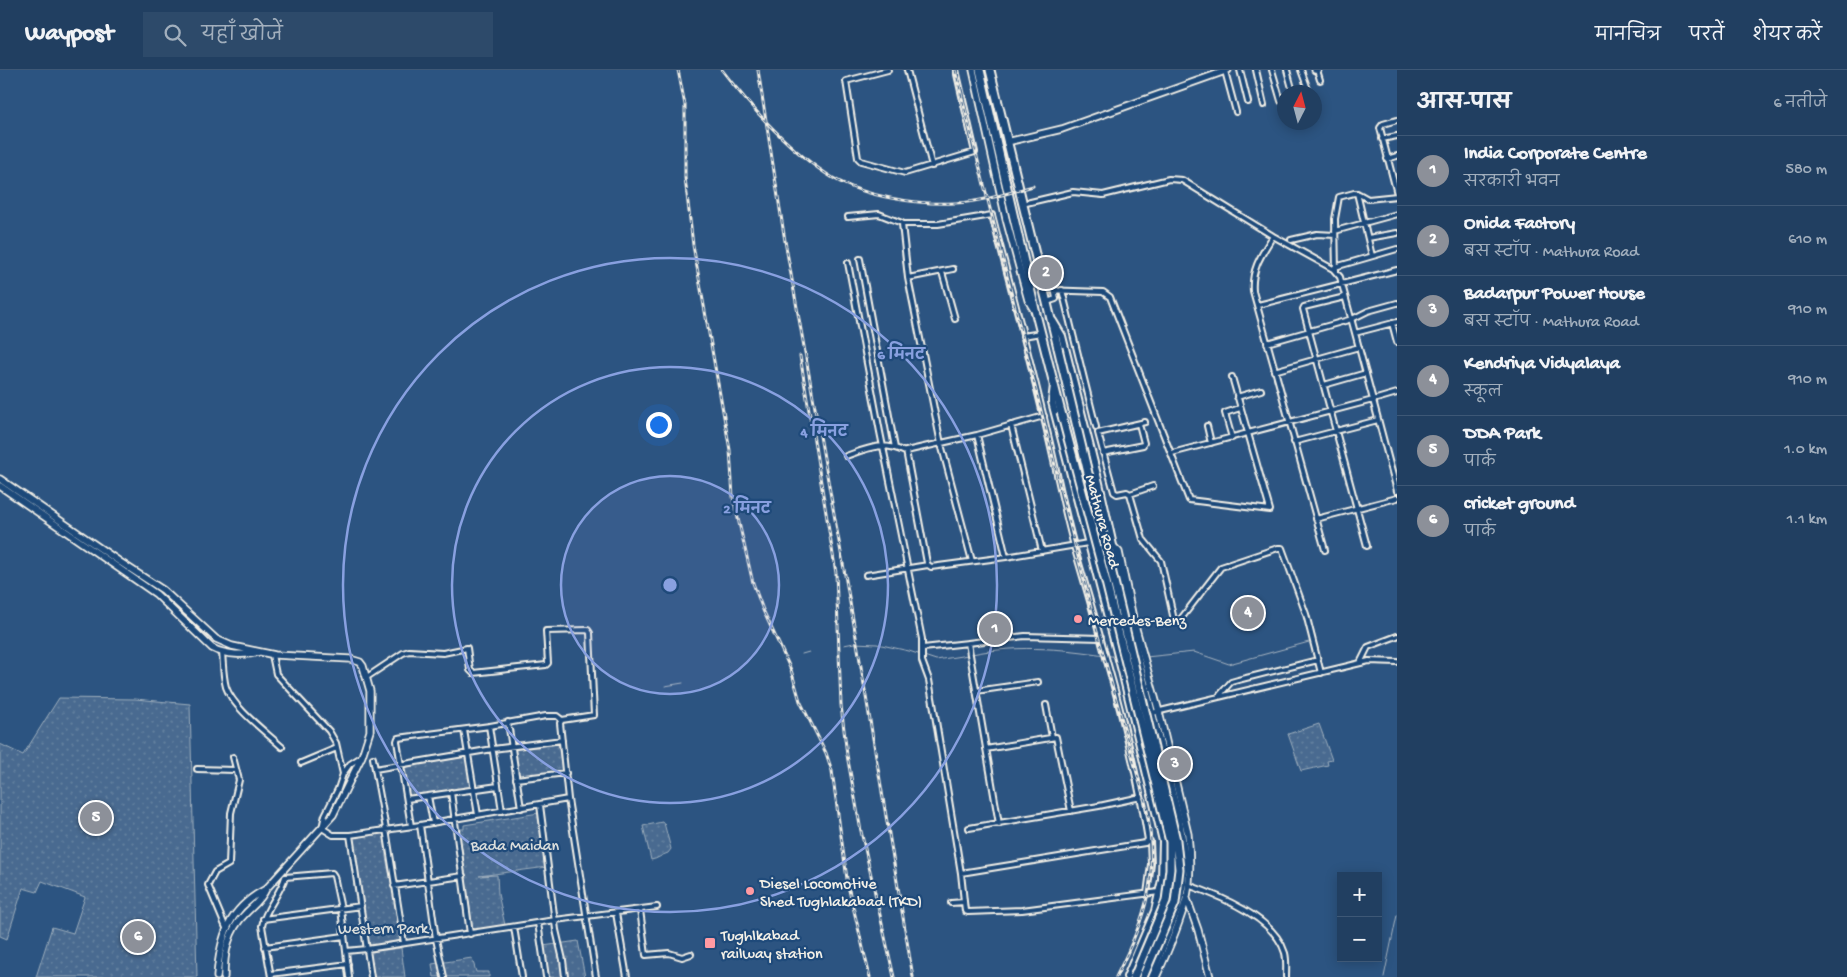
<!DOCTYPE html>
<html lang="hi">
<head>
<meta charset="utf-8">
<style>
  body { margin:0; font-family:"Gochi Hand","Playpen Sans Deva",sans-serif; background:#2d4a6a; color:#f1f3f6 }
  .controls { position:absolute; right:15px; bottom:15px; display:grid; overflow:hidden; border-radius:0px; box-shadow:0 2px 12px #0003 }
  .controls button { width:45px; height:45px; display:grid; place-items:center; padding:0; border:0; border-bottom:1px solid #3e5876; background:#213f61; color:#f1f3f6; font:25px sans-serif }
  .compass { position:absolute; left:1277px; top:15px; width:45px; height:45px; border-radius:50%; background:#213f61; box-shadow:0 2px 12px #0003; rotate:6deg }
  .you { position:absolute; left:658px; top:354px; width:18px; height:18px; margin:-12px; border:4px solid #fff; border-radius:50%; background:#1a73e8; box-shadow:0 0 0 8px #1a73e833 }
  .badge { display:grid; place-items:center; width:32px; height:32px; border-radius:50%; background:#8c9099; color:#fff; font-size:16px; font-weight:700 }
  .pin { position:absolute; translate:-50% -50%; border:2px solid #fff; box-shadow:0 1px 5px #0006 }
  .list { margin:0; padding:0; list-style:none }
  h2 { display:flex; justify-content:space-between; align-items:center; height:65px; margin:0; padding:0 20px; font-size:21px }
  h2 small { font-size:16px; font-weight:400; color:#a2afbd }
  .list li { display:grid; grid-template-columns:32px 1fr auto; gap:15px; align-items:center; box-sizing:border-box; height:70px; padding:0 20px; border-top:1px solid #3e5876 }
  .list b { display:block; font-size:19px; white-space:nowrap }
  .list p { margin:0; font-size:16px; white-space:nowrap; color:#a2afbd }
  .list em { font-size:16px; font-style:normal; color:#a2afbd }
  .icon { flex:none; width:28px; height:28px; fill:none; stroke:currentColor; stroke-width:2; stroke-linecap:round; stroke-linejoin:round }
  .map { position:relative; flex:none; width:1397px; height:907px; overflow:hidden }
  header { display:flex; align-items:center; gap:30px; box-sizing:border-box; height:70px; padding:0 25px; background:#213f61; border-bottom:1px solid #3e5876 }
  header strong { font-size:24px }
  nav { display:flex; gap:28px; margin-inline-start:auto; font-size:18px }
  .search { width:350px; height:45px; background:#2d4a6a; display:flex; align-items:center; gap:12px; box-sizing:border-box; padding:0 18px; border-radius:0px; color:#a2afbd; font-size:19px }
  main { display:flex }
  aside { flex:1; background:#213f61 }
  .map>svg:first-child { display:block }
  .park { fill:url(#park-dots); stroke:#9eaebc }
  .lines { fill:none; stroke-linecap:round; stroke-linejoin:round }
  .stream { stroke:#a7b4c0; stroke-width:1 }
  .street-casing { stroke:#f4f1e8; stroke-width:8 }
  .secondary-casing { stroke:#f4f1e8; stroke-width:9 }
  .primary-casing { stroke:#f4f1e8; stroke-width:10 }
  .highway-casing { stroke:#f4f1e8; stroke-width:11 }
  .street { stroke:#1f4a7a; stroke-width:4 }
  .secondary { stroke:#1f4a7a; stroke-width:5.5 }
  .primary { stroke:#1f4a7a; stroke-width:6 }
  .highway { stroke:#1f4a7a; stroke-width:7 }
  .rail-casing { stroke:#f4f1e8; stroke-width:3 }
  .rail { stroke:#1f4a7a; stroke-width:1; stroke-dasharray:4; stroke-linecap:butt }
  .highway-bridge-casing { stroke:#f4f1e8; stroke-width:11; stroke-linecap:butt }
  .highway-bridge { stroke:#1f4a7a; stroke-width:7 }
  .ring { fill:none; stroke:#88a0e0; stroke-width:2.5 }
  .poi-dot { fill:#ff9aa2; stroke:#1f4a7a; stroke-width:2 }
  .labels { text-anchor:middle; stroke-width:4.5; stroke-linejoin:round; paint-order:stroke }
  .street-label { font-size:16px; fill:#f4f1e8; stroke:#1f4a7a }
  .poi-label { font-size:16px; fill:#f4f1e8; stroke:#1f4a7a; text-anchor:start }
  .park-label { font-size:16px; fill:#dadddb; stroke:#1f4a7a }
  .centre { fill:#88a0e0; stroke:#1f4a7a; stroke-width:2.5 }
  .ring-label { font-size:15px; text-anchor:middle; font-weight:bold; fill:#88a0e0; stroke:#1f4a7a; stroke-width:4.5; stroke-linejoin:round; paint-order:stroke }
</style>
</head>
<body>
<header>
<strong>Waypost</strong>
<div class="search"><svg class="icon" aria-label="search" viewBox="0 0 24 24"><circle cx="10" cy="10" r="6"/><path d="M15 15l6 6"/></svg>यहाँ खोजें</div>
<nav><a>मानचित्र</a><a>परतें</a><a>शेयर करें</a></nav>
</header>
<main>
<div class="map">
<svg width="1397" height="907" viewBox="0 0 1397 907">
  <defs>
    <pattern id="park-dots" width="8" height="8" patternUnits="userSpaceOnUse" patternTransform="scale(1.25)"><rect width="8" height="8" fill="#496b90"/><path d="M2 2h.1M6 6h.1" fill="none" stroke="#6481a0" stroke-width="1.8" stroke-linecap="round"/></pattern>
  </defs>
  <rect width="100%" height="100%" fill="#2c5481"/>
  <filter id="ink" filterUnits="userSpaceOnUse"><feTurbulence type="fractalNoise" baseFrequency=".02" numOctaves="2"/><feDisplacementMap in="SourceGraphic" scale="10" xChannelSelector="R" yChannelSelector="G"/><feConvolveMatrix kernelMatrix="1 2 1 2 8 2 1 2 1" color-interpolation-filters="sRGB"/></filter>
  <g filter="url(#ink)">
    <!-- park -->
    <path class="park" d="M59,628L135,629L190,634L197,907H36L52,857L73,863L85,827L42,811L37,822L23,818L7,869L0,866V674L23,685Z
      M1319,654L1332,690L1327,691L1328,695L1301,701L1288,664Z
      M558,674L563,704L519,710L514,680Z
      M471,686L475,720L408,731L403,697Z
      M539,743L547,797L479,806L497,805L498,824L505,855L473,861L459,759H464V755Z
      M662,752L664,753L671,779L668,783C661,785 658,789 651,790L643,756Z
      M384,760L386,787L403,872L368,877L358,801L352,766Z
      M578,871L585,907H548L543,876Z
      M401,878L405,907H374L370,882Z
      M472,888L476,902H489V907H434L432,894Z"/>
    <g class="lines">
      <!-- stream -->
      <path class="stream" d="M844,575L854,573L877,574L909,581L936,590L968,585
        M802,584L809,582
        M972,584C1020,574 1069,579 1117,587
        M1146,587L1194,582L1229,594L1309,572
        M665,616L683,613
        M1384,907L1397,845"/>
      <!-- street casing -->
      <g class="street-casing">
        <path id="street" d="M888,0L846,11L858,88L861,91L905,103L975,82L956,0
          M907,0L932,96
          M1240,0L1248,32
          M1256,0L1264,35
          M1272,0L1281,31
          M1287,0L1293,22
          M1301,0L1309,22
          M1317,0L1320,10
          M1225,1L1236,42
          M1397,50L1383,54L1380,58L1397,124
          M1382,69L1397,66
          M1387,89L1397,86
          M1357,123L1372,186
          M1022,134L1073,122L1103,125L1169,109L1182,110L1273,166L1333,199L1340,207L1373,330L1172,383
          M848,147L879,144L902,153
          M1335,161L1397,144
          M1273,166C1262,184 1251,199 1253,221L1325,480
          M1368,168L1397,163
          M1291,170L1317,164L1335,165
          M860,189L895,378
          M848,193L880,362L922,569V591L929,610L934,639L961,803L965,841L968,842L1022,840L1159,822
          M1335,197L1397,179
          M953,199L908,208L941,374L972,491
          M1336,201L1335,149L1339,127L1354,123L1359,124L1368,129L1397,126
          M942,202L955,249
          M908,208L902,154H938L992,145C1011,218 1031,292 1048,365C1057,402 1064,440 1074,476C1102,573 1132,671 1148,770L1145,773L1126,776L961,803
          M1044,220L1103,222L1110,227L1189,430L1270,440L1232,307
          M1062,220L1096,357
          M1345,227L1304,237L1303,239L1367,476
          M1047,232L1056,229L1055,223L1057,220
          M1258,235L1397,200
          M1392,253L1397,272
          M1355,263L1397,252
          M1023,266L1041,263
          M1267,273L1352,249L1368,241L1397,233
          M1274,301L1359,277
          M1324,315L1366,303
          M1397,323L1373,330L1397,421
          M1237,327L1261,320
          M1044,346L977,365L906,381L927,493L928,495L931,497L1006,487L1088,473
          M1145,352L1098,363L1114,422L1117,424L1127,422L1130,424L1143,469L1161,491L1174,550H1180L1221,497L1278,478H1282L1306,544L1321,603
          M1011,355L1042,481
          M1207,356L1211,373
          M977,365L1006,487
          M1232,368L1225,343L1240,338
          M1294,372L1378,350
          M1103,383L1143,375L1144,373L1139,354
          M846,386C869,378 882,371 905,382
          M1130,424L1153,416
          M1316,449L1397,428
          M866,505L928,495
          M923,578L968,573
          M222,582C223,593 223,606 226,617C233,638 266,662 282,677
          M272,585L276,604L329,661L336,673L343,704L338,719L325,745L322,758L333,765H350
          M1360,593L1368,577L1397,566
          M367,607L403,583L409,581L443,583L467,578L470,600L473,603L546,595L548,593L546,561L588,560L590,563L594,645L562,650L560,653L568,729L420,755L350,765L371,907
          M976,621L1038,612
          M1218,627L1231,612L1238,610L1318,590
          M1046,635L1052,667
          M1152,643L1369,591L1397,592
          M508,652L521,738
          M489,656L502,741
          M464,660L478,745
          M986,679L1056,667L1071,741
          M373,688L386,759L404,873
          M301,693L337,678
          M197,699L235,700
          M375,699L493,679L562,670
          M343,704L350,694L361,687
          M516,709L566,703
          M451,722L470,864
          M428,726L433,753
          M407,729L498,716
          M568,729L596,907
          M540,735L556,860L563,890L565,907
          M999,754L968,573L1025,566L1101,568
          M420,755L436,869L444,907
          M411,756L397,671L398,668L490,656L546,646H557L562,650
          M969,758L1099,736L1141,727
          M1188,815C1220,826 1275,848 1285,883C1287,891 1286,899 1286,907
          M394,816L463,806
          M1147,824L1151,794L1150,771L1148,770
          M951,833L964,832
          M640,840L646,885L669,883L682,887L691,884
          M616,843L627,907
          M263,849L361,836
          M538,853L546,907
          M514,857L522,907
          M226,858L208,815L215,802L229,794L231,743L239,710L233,687
          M265,877L344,866
          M346,881L367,879L555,850L657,837
          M271,904L348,894
          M271,907L262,856C265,838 280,825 285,807L332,803L334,806L341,839L349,907"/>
      </g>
      <!-- secondary casing -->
      <g class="secondary-casing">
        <path id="secondary" d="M973,0L1006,149L1028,230L1034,240
          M1315,0H1318
          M1007,72L1062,59L1228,0
          M0,409L120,492L163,520L216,569L232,576L275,585L350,589L360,592L363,596L370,621V661L362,686L333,745L266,819C262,829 254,835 246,843C228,860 224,883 224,907
          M0,416L156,524L212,578C225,585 245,586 259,582
          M1114,477L1119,482L1133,548L1159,642L1188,764C1190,784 1191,806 1187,826C1180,854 1168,881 1156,907
          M1186,826L1198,860L1210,907
          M217,907C220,867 228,839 266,819"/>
      </g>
      <!-- primary casing -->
      <g class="primary-casing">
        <path id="primary" d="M1053,251L1062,266L1099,413L1140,596L1179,749L1185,787L1183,814L1177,841L1151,907
          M1054,315L1052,332L1122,601L1163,771L1162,810L1155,841L1127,907"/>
      </g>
      <!-- highway casing -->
      <g class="highway-casing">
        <path id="highway" d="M980,0L1036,244L1061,342
          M990,0L1058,278"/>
      </g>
      <!-- street -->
      <use href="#street" class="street"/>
      <!-- secondary -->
      <use href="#secondary" class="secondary"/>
      <!-- primary -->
      <use href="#primary" class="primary"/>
      <!-- highway -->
      <use href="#highway" class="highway"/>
      <!-- rail casing -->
      <g class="rail-casing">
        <path id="rail" d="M678,0L685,35V108L693,175L730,380L733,427L753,513L763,540L791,600L800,631L826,683L832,701L848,816L870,907
          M722,0C750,37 793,84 833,108C865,127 919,135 955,133C982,132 1008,123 1033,116
          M758,0L785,171L854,555L913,907
          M955,0L1097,562L1146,735C1160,806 1147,844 1116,907
          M800,286L836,503L841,635L847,685L861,761L894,907"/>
      </g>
      <!-- rail -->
      <use href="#rail" class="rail"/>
      <!-- highway-bridge casing -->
      <g class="highway-bridge-casing">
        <path id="highway-bridge" d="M1058,278L1176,770L1179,799L1175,833L1143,907
          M1061,342L1106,512L1170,772V799L1166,831L1134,907"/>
      </g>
      <!-- highway-bridge -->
      <use href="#highway-bridge" class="highway-bridge"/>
    </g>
  </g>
  <!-- distance rings -->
  <circle cx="670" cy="515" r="109" fill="#88a0e0" fill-opacity=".12"/>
  <g class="ring">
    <circle cx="670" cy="515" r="109"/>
    <circle cx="670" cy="515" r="218"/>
    <circle cx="670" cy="515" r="327"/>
  </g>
  <!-- markers -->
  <g class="poi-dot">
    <circle cx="1078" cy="549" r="5"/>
    <circle cx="750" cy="821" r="5"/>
    <rect x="704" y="867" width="12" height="12" rx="2.5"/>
  </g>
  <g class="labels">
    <!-- street labels -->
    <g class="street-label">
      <text transform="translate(1104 451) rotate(75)" y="6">Mathura Road</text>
    </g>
    <!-- poi labels -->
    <g class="poi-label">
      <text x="1088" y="555">Mercedes-Benz</text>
      <text x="760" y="818">Diesel Locomotive<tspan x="760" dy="18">Shed Tughlakabad (TKD)</tspan></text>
      <text x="721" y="870">Tughlkabad<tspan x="721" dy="18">railway station</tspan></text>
    </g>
    <!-- park labels -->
    <g class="park-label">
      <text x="515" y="780">Bada Maidan</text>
      <text x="383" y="863">Western Park</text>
    </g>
  </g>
  <circle cx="670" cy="515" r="8" class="centre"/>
  <g class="ring-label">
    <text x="901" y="289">6 मिनट</text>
    <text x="824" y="366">4 मिनट</text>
    <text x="747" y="443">2 मिनट</text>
  </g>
</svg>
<div class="controls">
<button>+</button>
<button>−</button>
</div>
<svg class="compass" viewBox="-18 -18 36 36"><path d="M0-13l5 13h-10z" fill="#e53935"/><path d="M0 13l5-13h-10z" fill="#a2afbd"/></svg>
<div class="you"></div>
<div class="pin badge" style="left:995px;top:559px">1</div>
<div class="pin badge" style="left:1046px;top:203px">2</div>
<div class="pin badge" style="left:1175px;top:694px">3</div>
<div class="pin badge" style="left:1248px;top:543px">4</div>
<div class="pin badge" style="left:96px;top:748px">5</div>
<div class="pin badge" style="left:138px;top:867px">6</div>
</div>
<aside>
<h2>आस-पास<small>6 नतीजे</small></h2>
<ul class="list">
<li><span class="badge">1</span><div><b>India Corporate Centre</b><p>सरकारी भवन</p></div><em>580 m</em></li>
<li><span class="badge">2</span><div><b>Onida Factory</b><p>बस स्टॉप · Mathura Road</p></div><em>610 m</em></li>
<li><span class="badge">3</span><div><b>Badarpur Power House</b><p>बस स्टॉप · Mathura Road</p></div><em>910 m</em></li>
<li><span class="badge">4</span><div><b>Kendriya Vidyalaya</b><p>स्कूल</p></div><em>910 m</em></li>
<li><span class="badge">5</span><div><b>DDA Park</b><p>पार्क</p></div><em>1.0 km</em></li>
<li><span class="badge">6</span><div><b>cricket ground</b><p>पार्क</p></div><em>1.1 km</em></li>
</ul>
</aside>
</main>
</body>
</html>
